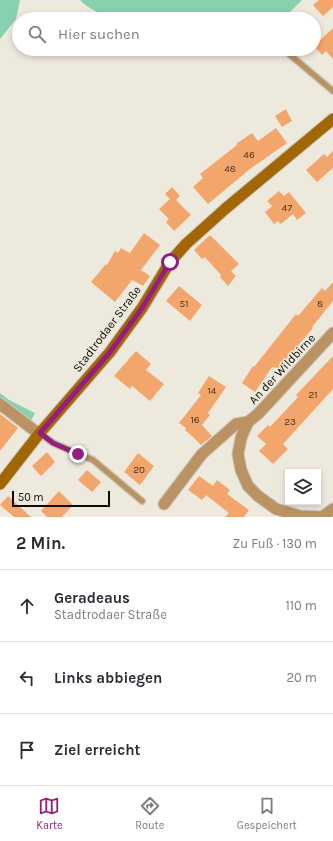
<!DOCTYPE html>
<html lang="de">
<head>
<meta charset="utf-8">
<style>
  body { margin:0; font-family:Karla,sans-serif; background:#f7f7f7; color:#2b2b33 }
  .controls { position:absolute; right:12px; bottom:12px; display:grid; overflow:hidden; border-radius:0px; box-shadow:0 2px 6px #0003 }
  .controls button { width:36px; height:36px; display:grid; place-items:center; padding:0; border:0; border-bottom:1px solid #e1e1e2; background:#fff; color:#2b2b33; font:20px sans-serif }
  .scale { position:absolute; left:12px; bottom:10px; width:98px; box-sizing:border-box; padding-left:4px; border:2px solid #0d0b08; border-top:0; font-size:11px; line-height:14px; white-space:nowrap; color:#0d0b08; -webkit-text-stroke:3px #eee9dd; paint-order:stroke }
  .stop { position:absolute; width:12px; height:12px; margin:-9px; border:3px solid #941e7c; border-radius:50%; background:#fff }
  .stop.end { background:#941e7c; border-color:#fff; box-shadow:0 1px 4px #0008 }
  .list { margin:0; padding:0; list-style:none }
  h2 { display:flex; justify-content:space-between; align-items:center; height:52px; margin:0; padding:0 16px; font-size:17px }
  h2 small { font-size:13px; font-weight:400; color:#7c7c81 }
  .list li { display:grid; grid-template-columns:26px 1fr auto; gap:12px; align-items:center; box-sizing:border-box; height:72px; padding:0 16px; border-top:1px solid #e1e1e2 }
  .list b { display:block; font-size:15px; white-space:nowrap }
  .list p { margin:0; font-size:13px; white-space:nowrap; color:#7c7c81 }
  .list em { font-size:13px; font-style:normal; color:#7c7c81 }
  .icon { flex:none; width:22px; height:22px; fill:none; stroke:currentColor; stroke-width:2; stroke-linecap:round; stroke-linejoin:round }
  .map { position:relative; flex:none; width:333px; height:517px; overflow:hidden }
  .search { position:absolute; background:#fff; box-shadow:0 2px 6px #0003; left:12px; right:12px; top:12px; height:44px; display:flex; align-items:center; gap:10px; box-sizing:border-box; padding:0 14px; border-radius:22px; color:#7c7c81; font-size:15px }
  .sheet { height:268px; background:#fff }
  nav { display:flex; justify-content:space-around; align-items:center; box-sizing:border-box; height:56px; border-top:1px solid #e1e1e2; background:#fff; font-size:11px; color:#7c7c81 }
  nav a { display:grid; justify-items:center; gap:2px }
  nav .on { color:#941e7c }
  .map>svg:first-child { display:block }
  .green { fill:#87d1ae }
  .building { fill:#f3a66c }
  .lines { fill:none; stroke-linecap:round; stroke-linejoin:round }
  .service-casing { stroke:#cac5bb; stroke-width:8 }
  .minor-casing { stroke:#cac5bb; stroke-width:13 }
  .secondary-casing { stroke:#cac5bb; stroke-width:13 }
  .service { stroke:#bb9363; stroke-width:5.5 }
  .minor { stroke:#bb9363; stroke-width:11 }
  .secondary { stroke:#a26704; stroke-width:11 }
  .route { stroke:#941e7c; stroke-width:5 }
  .labels { text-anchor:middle; stroke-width:3; stroke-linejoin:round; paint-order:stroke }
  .number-label { font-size:10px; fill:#463221 }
  .street-label { font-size:12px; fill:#0d0b08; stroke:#eee9dd }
</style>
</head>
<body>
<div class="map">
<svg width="333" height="517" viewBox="0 0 333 517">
  <rect width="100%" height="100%" fill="#eee9dd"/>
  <!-- green -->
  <path class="green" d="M0,0H20L16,19L0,39Z
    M80,0H302L283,19H134L113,13H98L84,4Z
    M0,393L9,400L35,413L26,431L0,412Z"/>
  <!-- building -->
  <path class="building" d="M319,0H333V7L323,16L313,5Z
    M333,28V59L326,51L322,55L314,46Z
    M286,109L292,121L282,127L275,116Z
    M276,128L287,143L250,169L208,204L193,187L203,178L200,174L237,145L236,144L252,133L258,141Z
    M333,151V168L317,182L306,170L324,154L327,157Z
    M172,187L180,196L176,200L191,215L174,231L166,222L169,219L159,209L170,199L165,194Z
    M279,191L284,196L289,192L306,213L297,220L293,214L281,224L278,221L274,224L265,212L272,206L267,201Z
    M144,233L160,245L141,270L150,276L143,286L132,280L115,302L91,282L106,264L107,265L115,251L118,253L121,248L130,253Z
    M210,235L239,264L231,271L236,276L228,286L220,277L221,275L205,257L202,259L194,250Z
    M333,282V301L312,327L313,328L282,364L283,369L272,367L255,392L242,383L253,366L254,367L296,314L298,316L322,288L325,291Z
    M179,286L202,305L190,321L166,301Z
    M136,351L151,364L146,370L164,384L150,401L132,386L130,389L114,376Z
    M333,356V389L283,444L288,449L273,464L259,451L266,444L257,436L268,425L270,427L298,397L296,395Z
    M209,376L226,387L208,413L210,415L202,425L212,436L201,445L193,437L185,430L186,428L179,423L201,395L198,393Z
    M0,414L18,428L0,451Z
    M47,452L55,462L41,476L32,466Z
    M138,453L154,466L140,485L124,472Z
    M87,470L101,482L92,492L78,480Z
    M199,476L213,486L217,480L230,490L227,494L249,510L244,517H225L229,513L206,495L202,500L188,490Z
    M59,491L73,505L62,517H47L41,511Z
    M8,496L31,517H14L0,505Z"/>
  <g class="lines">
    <!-- service casing -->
    <g class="service-casing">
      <path id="service" d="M283,49L333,91
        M40,433L53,443L93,460L142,501"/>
    </g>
    <!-- minor casing -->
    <g class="minor-casing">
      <path id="minor" d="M0,404L39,434
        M248,422L241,438L238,454L241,470L248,486L258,496L276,509L300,516L322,517L333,509
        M164,504L202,454L236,424L248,422L258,414L333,333"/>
    </g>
    <!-- secondary casing -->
    <g class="secondary-casing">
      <path id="secondary" d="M0,484L39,434L110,352L142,308L170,262L186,244L225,209L333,119"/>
    </g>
    <!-- service -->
    <use href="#service" class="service"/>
    <!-- minor -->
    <use href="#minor" class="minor"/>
    <!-- secondary -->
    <use href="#secondary" class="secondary"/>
  </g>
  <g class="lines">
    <!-- route -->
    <path class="route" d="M78,454L53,443L40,433L110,352L142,308L170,262"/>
  </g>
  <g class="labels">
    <!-- number labels -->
    <g class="number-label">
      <text x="249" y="158">46</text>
      <text x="230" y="172">48</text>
      <text x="287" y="211">47</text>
      <text x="184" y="307">51</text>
      <text x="320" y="307">8</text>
      <text x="212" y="394">14</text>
      <text x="313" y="398">21</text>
      <text x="195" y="423">16</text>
      <text x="290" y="425">23</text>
      <text x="139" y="473">20</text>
    </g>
    <!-- street labels -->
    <g class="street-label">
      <text transform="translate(107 329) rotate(-53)" y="4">Stadtrodaer Straße</text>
      <text transform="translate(282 369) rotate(-47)" y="4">An der Wildbirne</text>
    </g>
  </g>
</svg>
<div class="controls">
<button><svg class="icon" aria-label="layers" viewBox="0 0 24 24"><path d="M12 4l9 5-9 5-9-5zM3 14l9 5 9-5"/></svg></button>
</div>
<div class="scale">50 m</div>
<div class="stop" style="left:170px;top:262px"></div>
<div class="stop end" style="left:78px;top:454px"></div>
<div class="search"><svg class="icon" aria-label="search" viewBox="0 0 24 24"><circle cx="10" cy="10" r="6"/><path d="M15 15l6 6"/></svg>Hier suchen</div>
</div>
<section class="sheet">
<h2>2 Min.<small>Zu Fuß · 130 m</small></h2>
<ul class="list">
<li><svg class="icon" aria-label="ahead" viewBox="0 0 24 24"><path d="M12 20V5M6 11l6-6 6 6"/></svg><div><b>Geradeaus</b><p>Stadtrodaer Straße</p></div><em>110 m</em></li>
<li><svg class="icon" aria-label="left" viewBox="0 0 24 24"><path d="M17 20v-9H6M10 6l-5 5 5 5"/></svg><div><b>Links abbiegen</b></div><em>20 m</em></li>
<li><svg class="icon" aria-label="arrive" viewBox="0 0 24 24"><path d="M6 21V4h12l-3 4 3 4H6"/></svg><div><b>Ziel erreicht</b></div></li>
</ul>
</section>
<nav>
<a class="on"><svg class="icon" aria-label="map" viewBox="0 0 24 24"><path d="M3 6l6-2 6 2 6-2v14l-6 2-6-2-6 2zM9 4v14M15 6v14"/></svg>Karte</a>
<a><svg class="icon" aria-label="directions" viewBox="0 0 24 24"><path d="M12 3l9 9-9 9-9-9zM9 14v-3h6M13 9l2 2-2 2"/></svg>Route</a>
<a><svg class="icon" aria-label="saved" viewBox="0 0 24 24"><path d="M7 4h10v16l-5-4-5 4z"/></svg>Gespeichert</a>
</nav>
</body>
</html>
